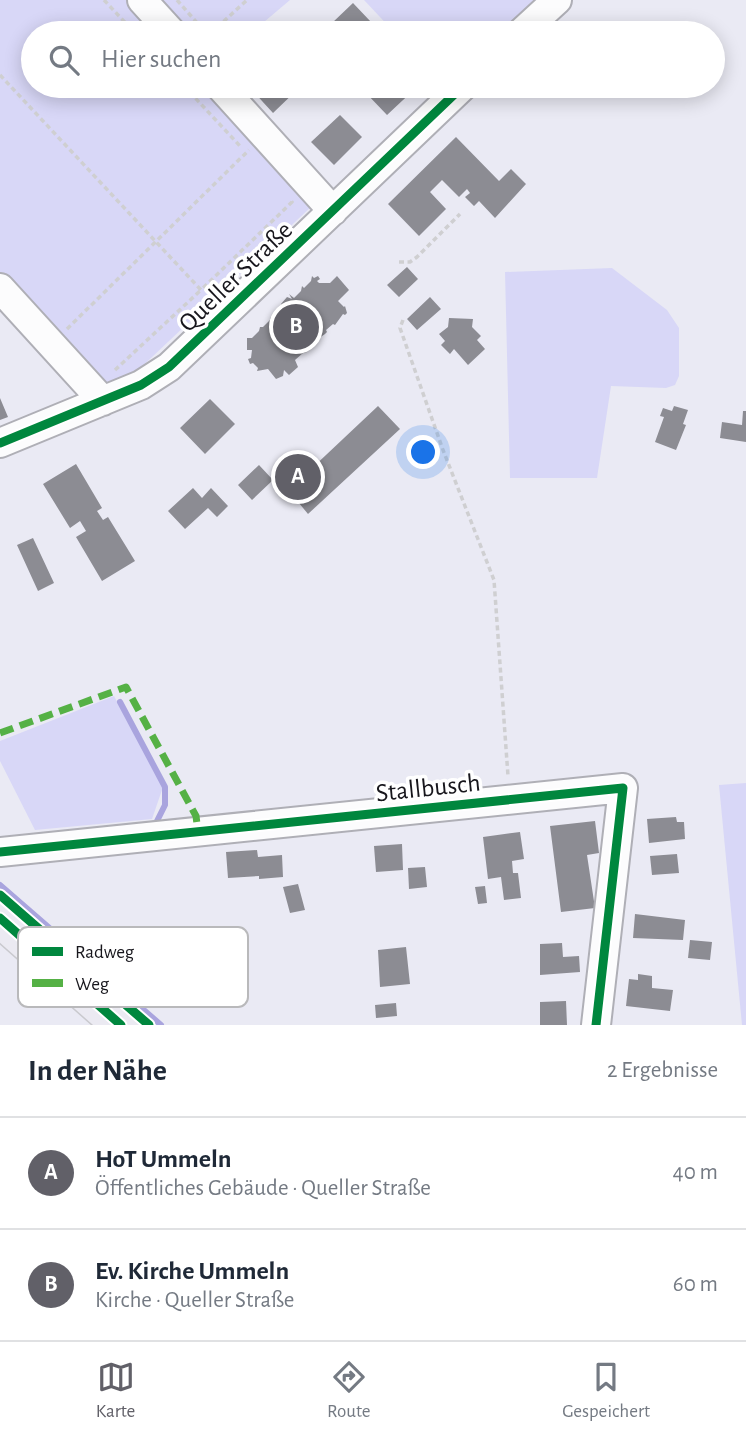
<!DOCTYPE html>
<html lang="de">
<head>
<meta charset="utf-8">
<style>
  body { margin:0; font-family:"Alegreya Sans",sans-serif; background:#f2f2f3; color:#1f2937 }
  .you { position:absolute; left:424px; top:453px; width:24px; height:24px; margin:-18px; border:5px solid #fff; border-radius:50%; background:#1a73e8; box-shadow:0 0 0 10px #1a73e833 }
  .badge { display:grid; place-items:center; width:46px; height:46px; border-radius:50%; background:#616068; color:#fff; font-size:23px; font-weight:700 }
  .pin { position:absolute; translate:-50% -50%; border:4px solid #fff; box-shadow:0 2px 7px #0006 }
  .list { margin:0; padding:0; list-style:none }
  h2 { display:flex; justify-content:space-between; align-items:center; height:91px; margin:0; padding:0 28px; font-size:30px }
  h2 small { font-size:23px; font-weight:400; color:#747a83 }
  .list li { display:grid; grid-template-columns:46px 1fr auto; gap:21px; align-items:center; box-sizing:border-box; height:112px; padding:0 28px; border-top:2px solid #e0e1e3 }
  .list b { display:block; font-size:26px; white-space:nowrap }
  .list p { margin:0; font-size:23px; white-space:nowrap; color:#747a83 }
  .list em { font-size:23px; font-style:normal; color:#747a83 }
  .icon { flex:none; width:38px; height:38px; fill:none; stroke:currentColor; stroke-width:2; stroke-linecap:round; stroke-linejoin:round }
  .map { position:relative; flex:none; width:746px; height:1025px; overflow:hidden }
  .search { position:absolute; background:#fff; box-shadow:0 4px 18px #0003; left:21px; right:21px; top:21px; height:77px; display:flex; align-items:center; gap:18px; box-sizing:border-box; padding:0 24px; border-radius:38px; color:#747a83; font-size:26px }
  .sheet { height:315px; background:#fff }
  nav { display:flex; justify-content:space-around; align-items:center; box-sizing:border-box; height:98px; border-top:2px solid #e0e1e3; background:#fff; font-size:19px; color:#747a83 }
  nav a { display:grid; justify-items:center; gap:4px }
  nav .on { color:#616068 }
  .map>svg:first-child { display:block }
  .green { fill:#d8d7f7 }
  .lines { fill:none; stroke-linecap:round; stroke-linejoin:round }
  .stream { stroke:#a9a4de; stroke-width:6 }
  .building { fill:#8c8c93 }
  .minor-casing { stroke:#afafb6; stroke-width:32 }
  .major-casing { stroke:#c9c9ce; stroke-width:40 }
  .path { stroke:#cfcfd1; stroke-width:3.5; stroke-dasharray:5 3.5; stroke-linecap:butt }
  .minor { stroke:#fcfcfd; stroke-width:28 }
  .major { stroke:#ebeaf2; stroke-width:37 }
  .quiet { stroke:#55b145; stroke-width:7; stroke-dasharray:14 7; stroke-linecap:butt }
  .cycleway-casing { stroke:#fff; stroke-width:13 }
  .cycleway { stroke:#00873e; stroke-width:9 }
  .labels { text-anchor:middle; stroke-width:7; stroke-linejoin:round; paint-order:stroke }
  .street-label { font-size:26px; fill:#17161c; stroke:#fff }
  .key { fill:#fff; stroke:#b9b9bb; stroke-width:2 }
  .key-label { font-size:19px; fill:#17161c }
</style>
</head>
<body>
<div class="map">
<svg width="746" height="1025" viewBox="0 0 746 1025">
  <rect width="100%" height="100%" fill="#eaeaf4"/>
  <!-- green -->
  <path class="green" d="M0,0H290L251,33H33V86H203L313,205L132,376L101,390L0,278Z
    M364,0H542L505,33H395Z
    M612,268L667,310L679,328V376L675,385L666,388L611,386L597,478H510L505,272Z
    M114,696L163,787L152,819L35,830L0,761V741Z
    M746,783V1025H742L719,785Z"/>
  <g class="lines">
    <!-- stream -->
    <path class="stream" d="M120,702L165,787V805L156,823L152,824
      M0,885L161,1025"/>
  </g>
  <!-- building -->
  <path class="building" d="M353,3L371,22L359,33H341L332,23Z
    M254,86H299L300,87L273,113L251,89Z
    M371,86H418L387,115L365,92Z
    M340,115L362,137L334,165L311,142Z
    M456,137L499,181L511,169L526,184L495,218L479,201L474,206L465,197L470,193L467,189L459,197L442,180L430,192L446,209L419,236L388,204Z
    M407,267L418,279L399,297L387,285Z
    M312,276L314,278L318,276L320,279L317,281L319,283H330L337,276L349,290L338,301L344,307L345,306L347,313L345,315L343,314L335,325L333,324L326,330L327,332L325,334L315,341L317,343L314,345L312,343L305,351L307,352L303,353L295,360L298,367L289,375L284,370L283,376L276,379L268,369L257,371L258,368L253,363L250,364L248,359L251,358L252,350H247V338H252L259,331L260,327H263L271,319L270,318L282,310L281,304L287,297L292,299L289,294L294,298L301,291L302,286L304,288L311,281Z
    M430,297L441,309L417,330L407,319Z
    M449,318L473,319L472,327L481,336L477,340L485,349L468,365L454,349L450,354L441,345L445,341L439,334L448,327Z
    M0,398L8,417L0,420Z
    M210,399L235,424L205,454L180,428Z
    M378,406L400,429L308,514L276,475L296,457L309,471Z
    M674,406L688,410L683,424L686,425L676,450L655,442L664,417L660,416L663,408L672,411Z
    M743,411H746V442L720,438L722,422L742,425Z
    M76,464L102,508L97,511L103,520L108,517L135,561L102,581L76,537L86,531L80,521L70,528L43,484Z
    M259,465L273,480L252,500L238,485Z
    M193,488L202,498L211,488L228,506L217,517L208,508L185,529L168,511Z
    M33,538L54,583L38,591L17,545Z
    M676,817L677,822H684L685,839L649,843L647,819Z
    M595,821L599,853L587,855L595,908L561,912L550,826Z
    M520,832L524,859L512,861L513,873H518L521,898L504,900L501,877L488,879L483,837Z
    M402,844L403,870L376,872L374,846Z
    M257,850L258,857L282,855L283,877L259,879V876L228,878L226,852Z
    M677,854L679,873L652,875L650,856Z
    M425,867L427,887L409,889L408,868Z
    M298,884L305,910L290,913L283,887Z
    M485,886L487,903L478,904L475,887Z
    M635,914L685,920L683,940L633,938Z
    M690,940L712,942L710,960L688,958Z
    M562,943L563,957L579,956L580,972L540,975V944Z
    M406,947L410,984L380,987L378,950Z
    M638,974L652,976V988L673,990L670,1011L626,1006L629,979L638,980Z
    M566,1001L567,1025H540V1002Z
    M396,1003L397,1016L376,1018L375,1005Z"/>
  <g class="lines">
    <!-- minor casing -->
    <g class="minor-casing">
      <path id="minor" d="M142,0L172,33
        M521,33L557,0
        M220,86L333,211
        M0,288L103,401
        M0,443L141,385L169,367L463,86
        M0,852L623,788L596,1025"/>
    </g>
    <!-- major casing -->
    <g class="major-casing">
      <path id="major" d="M0,918L121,1025"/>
    </g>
    <!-- path -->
    <path class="path" d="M104,0L135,33
      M177,0L206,33
      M211,33L247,0
      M0,75L201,290L292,202L290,200
      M184,86L240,146
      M399,262H410L417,257L460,214
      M403,320L400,328L443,450L494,580L508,776
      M67,329L249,150
      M115,370L201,290"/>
    <!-- minor -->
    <use href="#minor" class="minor"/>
    <!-- major -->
    <use href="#major" class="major"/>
    <!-- quiet -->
    <path class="quiet" d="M0,733L126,687L196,816L198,832"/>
    <!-- cycleway casing -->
    <g class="cycleway-casing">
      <path id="cycleway" d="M0,443L141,385L169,367L463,86
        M0,852L623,788L596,1025
        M0,895L149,1025
        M0,918L121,1025"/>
    </g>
    <!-- cycleway -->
    <use href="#cycleway" class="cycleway"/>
  </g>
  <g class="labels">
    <!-- street labels -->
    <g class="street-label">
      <text transform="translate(235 276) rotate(-44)" y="9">Queller Straße</text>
      <text transform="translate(428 787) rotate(-6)" y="9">Stallbusch</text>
    </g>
  </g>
  <!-- legend -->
  <rect x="18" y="927" width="230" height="80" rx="10" class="key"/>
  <rect x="32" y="947" width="31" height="9" fill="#00873e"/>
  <rect x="32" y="979" width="31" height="8" fill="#55b145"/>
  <g class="key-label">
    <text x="75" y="958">Radweg</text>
    <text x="75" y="990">Weg</text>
  </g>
</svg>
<div class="you"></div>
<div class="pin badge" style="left:298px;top:477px">A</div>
<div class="pin badge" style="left:296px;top:327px">B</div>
<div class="search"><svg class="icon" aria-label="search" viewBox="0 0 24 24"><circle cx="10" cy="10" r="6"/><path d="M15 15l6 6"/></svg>Hier suchen</div>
</div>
<section class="sheet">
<h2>In der Nähe<small>2 Ergebnisse</small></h2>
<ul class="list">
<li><span class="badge">A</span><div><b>HoT Ummeln</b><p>Öffentliches Gebäude · Queller Straße</p></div><em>40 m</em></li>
<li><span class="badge">B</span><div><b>Ev. Kirche Ummeln</b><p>Kirche · Queller Straße</p></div><em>60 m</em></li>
</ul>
</section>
<nav>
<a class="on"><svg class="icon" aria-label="map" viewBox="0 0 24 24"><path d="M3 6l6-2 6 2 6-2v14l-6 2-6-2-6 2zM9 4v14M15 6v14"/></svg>Karte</a>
<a><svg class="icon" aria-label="directions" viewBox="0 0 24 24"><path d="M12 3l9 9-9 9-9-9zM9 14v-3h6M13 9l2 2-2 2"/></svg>Route</a>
<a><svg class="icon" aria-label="saved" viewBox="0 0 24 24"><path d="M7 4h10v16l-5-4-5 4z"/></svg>Gespeichert</a>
</nav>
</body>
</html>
